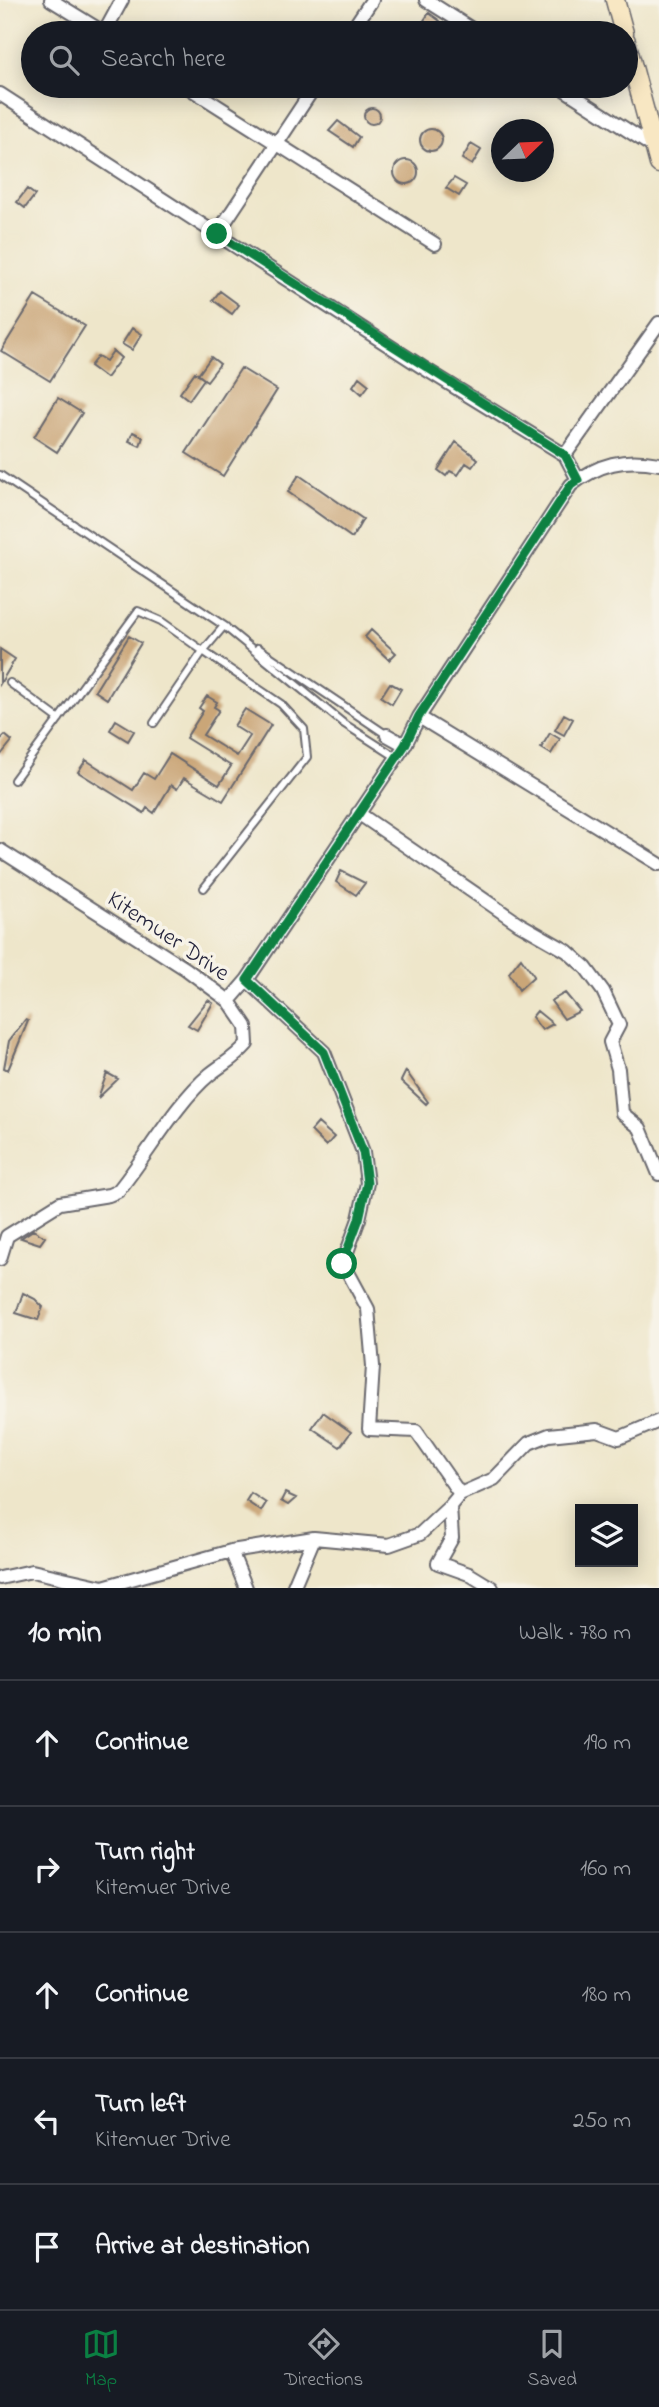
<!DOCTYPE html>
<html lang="en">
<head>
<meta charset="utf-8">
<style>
  body { margin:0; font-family:"Indie Flower",sans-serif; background:#20242c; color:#f1f3f6 }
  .controls { position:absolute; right:21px; bottom:21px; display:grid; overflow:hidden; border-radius:0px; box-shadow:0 4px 18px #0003 }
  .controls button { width:63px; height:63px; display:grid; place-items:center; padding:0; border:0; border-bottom:2px solid #363941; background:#171b24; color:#f1f3f6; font:35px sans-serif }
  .compass { position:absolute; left:491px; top:119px; width:63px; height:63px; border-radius:50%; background:#171b24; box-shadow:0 4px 18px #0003; rotate:67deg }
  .stop { position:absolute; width:21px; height:21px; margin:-16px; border:5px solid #0b8043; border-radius:50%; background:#fff }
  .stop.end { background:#0b8043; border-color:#fff; box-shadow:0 2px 7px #0008 }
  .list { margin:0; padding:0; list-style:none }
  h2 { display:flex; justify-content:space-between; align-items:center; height:91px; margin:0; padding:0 28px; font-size:30px }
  h2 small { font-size:23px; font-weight:400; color:#9ea1a6 }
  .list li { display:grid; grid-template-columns:46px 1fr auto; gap:21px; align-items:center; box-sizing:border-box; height:126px; padding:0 28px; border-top:2px solid #363941 }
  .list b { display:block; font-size:26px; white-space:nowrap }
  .list p { margin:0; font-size:23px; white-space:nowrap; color:#9ea1a6 }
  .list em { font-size:23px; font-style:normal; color:#9ea1a6 }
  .icon { flex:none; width:38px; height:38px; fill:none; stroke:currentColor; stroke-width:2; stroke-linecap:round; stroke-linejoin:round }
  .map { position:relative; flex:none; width:659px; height:1588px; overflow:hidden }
  .search { position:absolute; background:#171b24; box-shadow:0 4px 18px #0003; left:21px; right:21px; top:21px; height:77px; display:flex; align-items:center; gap:18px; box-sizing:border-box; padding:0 24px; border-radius:38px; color:#9ea1a6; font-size:26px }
  .sheet { height:721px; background:#171b24 }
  nav { display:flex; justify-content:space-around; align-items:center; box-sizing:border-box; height:98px; border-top:2px solid #363941; background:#171b24; font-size:19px; color:#9ea1a6 }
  nav a { display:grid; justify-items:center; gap:4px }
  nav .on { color:#0b8043 }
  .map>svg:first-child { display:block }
  .building { fill:#caa678 }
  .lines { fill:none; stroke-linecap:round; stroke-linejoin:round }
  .lane-casing { stroke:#69676d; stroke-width:10 }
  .street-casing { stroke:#69676d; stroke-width:16 }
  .secondary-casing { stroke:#69676d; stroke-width:21 }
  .lane { stroke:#fff; stroke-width:6 }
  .street { stroke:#fff; stroke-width:12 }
  .secondary { stroke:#f8e7c3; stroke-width:18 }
  .route { stroke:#0b8043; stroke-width:9 }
  .labels { text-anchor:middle; stroke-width:7; stroke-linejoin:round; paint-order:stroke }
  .street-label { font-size:24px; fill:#22223b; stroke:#f7f3e8 }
</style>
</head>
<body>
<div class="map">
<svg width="659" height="1588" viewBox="0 0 659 1588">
  <rect width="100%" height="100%" fill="#f7f3e8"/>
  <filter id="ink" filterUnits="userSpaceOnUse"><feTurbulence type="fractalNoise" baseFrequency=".0143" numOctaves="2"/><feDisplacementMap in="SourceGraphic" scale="14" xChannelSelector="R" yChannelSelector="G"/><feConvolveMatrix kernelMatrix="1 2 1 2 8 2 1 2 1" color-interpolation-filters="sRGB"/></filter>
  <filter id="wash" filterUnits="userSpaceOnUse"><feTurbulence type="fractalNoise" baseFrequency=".00686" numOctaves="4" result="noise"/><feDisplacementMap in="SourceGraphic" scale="28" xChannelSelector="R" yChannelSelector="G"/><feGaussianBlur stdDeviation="1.57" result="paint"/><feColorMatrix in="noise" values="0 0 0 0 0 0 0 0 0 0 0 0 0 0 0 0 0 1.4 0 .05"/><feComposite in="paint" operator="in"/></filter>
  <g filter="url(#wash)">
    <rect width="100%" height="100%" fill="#eee6ca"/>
    <g id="blocks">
      <!-- building -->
      <path class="building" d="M429,13L440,21L433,30L423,22Z
        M364 116a8 8 0 1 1 16 0a8 8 0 1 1-16 0Z
        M338,121L359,137L353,147L329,131Z
        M420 140a11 11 0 1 1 22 0a11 11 0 1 1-22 0Z
        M471,144L481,150L472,165L462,159Z
        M394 172a12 12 0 1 1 24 0a12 12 0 1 1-24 0Z
        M454,178L466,185L459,196L446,188Z
        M27,189L35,195L25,208L17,202Z
        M220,291L239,305L232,314L213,300Z
        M35,296L85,326L50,381L1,351Z
        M132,328L142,334L132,350L122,344Z
        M113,351L121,358L106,378L90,366L98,356L106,361Z
        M211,357L220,364L207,381L198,375Z
        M241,368L277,390L223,476L186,453Z
        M195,372L204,379L189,400L180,393Z
        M359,377L369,385L362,394L353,386Z
        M58,398L82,413L57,452L34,437Z
        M133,432L143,437L140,446L129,441Z
        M456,442L478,459L472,467L466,463L458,475L450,471L446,476L438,470Z
        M299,475L363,519L352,538L288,492Z
        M371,630L396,653L389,660L365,637Z
        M129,636L141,643L107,699L95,691Z
        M0,649L15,659L0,684Z
        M390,683L401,689L392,704L381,697Z
        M207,696L217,702L214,707L219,710L203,735L237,756L250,736L234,726L245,709L271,725L223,801L184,778L177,789L171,785L154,813L147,808L144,813L78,772L86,760L133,790L144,773L154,779L170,754L219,785L231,766L186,738L203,711L199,708Z
        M564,714L573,719L564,735L555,730Z
        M116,720L134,731L128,741L110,730Z
        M550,733L560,739L551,754L541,748Z
        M5,735L12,741L0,756V740Z
        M341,871L365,883L356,895L336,882Z
        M521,958L534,976L519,990L509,973Z
        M565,993L580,1011L564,1019L551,1001Z
        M208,1000L213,1003L197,1030L188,1025Z
        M537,1011L553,1024L542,1030L532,1017Z
        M25,1020L28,1021L8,1070L4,1068L9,1041Z
        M406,1071L428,1102L426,1104L401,1081Z
        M107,1073L118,1079L98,1098Z
        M318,1123L334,1137L326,1146L311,1131Z
        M33,1230L45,1237L40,1244L21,1238Z
        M23,1293L35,1299L43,1307L38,1320L16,1313Z
        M323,1412L351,1432L340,1447L312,1428Z
        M251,1493L266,1503L261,1511L246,1501Z
        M285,1493L296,1498L288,1505L281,1501Z"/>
    </g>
  </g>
  <g filter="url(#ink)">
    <use href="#blocks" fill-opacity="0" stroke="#69676d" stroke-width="2"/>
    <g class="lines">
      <!-- lane casing -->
      <g class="lane-casing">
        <path id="lane" d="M0,475L226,627
          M258,648L387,735
          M10,683L59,719
          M14,780L138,611L161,621L203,651L154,723
          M204,888L307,757L304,729L281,704L203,651L224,626L343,723L396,757"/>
      </g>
      <!-- street casing -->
      <g class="street-casing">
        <path id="street" d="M51,0L103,32
          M426,0L478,33
          M104,33L122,0
          M350,33L372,0
          M186,86L435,244
          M559,86L655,148
          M0,94L422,367L565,455L578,480
          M217,234L315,86
          M565,455L659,323
          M419,717L659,864
          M387,735L405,745
          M358,813L518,923L567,951L586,968L603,991L619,1025L610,1042L618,1069L622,1113L640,1128L659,1174
          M0,850L186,969L229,1001L246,1026L247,1044C234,1059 224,1063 209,1075C176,1103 146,1157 118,1191L109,1195L60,1203L7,1236L0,1259
          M247,980L324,1052L363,1152L367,1183L359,1219L343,1263L368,1309L373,1366L369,1429L416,1431L460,1494L450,1506L452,1538L438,1563L469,1574L492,1588
          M229,1001L247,980L405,745L419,717L571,485C599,464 624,457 659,464
          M460,1494L494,1479L529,1443L549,1435L597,1430L619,1438L659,1421
          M231,1551L314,1538L389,1545L420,1534L450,1506
          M0,1578L32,1571L103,1587L231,1551L246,1588
          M293,1588L314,1538"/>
      </g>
      <!-- secondary casing -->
      <g class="secondary-casing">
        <path id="secondary" d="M615,0L624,33
          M626,41L659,164"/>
      </g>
      <!-- lane -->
      <use href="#lane" class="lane"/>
      <!-- street -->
      <use href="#street" class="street"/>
      <!-- secondary -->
      <use href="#secondary" class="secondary"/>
    </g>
  </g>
  <g class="lines" filter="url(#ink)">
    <!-- route -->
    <path class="route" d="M217,234L565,455L578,480L571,485L419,716L405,745L247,980L324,1052L363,1152L367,1183L359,1219L342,1264"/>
  </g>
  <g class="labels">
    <!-- street labels -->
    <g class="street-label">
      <text transform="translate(169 935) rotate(34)" y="8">Kitemuer Drive</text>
    </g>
  </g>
</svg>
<div class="controls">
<button><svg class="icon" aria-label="layers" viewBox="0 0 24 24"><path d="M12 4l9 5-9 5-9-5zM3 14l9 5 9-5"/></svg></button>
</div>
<svg class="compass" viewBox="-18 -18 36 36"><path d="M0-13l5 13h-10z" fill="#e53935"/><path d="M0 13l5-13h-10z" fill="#9ea1a6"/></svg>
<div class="stop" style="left:342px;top:1264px"></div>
<div class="stop end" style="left:217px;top:234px"></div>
<div class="search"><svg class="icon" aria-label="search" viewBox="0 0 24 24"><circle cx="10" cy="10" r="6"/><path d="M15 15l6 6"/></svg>Search here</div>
</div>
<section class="sheet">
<h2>10 min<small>Walk · 780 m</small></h2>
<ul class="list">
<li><svg class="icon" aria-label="ahead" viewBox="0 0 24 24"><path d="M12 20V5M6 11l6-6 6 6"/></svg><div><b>Continue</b></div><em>190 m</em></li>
<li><svg class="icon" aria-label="right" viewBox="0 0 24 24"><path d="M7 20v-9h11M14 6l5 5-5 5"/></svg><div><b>Turn right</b><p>Kitemuer Drive</p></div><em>160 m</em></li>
<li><svg class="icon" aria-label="ahead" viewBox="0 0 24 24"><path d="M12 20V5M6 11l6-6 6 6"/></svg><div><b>Continue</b></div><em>180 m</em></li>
<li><svg class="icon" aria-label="left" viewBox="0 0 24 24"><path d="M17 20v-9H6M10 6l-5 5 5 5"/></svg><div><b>Turn left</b><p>Kitemuer Drive</p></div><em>250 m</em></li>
<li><svg class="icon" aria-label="arrive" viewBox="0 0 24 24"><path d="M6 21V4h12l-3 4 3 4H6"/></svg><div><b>Arrive at destination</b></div></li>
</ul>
</section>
<nav>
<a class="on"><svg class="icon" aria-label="map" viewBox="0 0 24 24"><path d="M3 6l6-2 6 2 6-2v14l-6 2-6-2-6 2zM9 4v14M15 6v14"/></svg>Map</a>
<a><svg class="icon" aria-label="directions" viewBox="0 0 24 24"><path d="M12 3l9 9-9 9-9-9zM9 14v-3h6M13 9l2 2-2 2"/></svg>Directions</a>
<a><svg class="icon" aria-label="saved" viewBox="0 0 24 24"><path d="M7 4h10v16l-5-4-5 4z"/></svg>Saved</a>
</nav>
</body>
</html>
